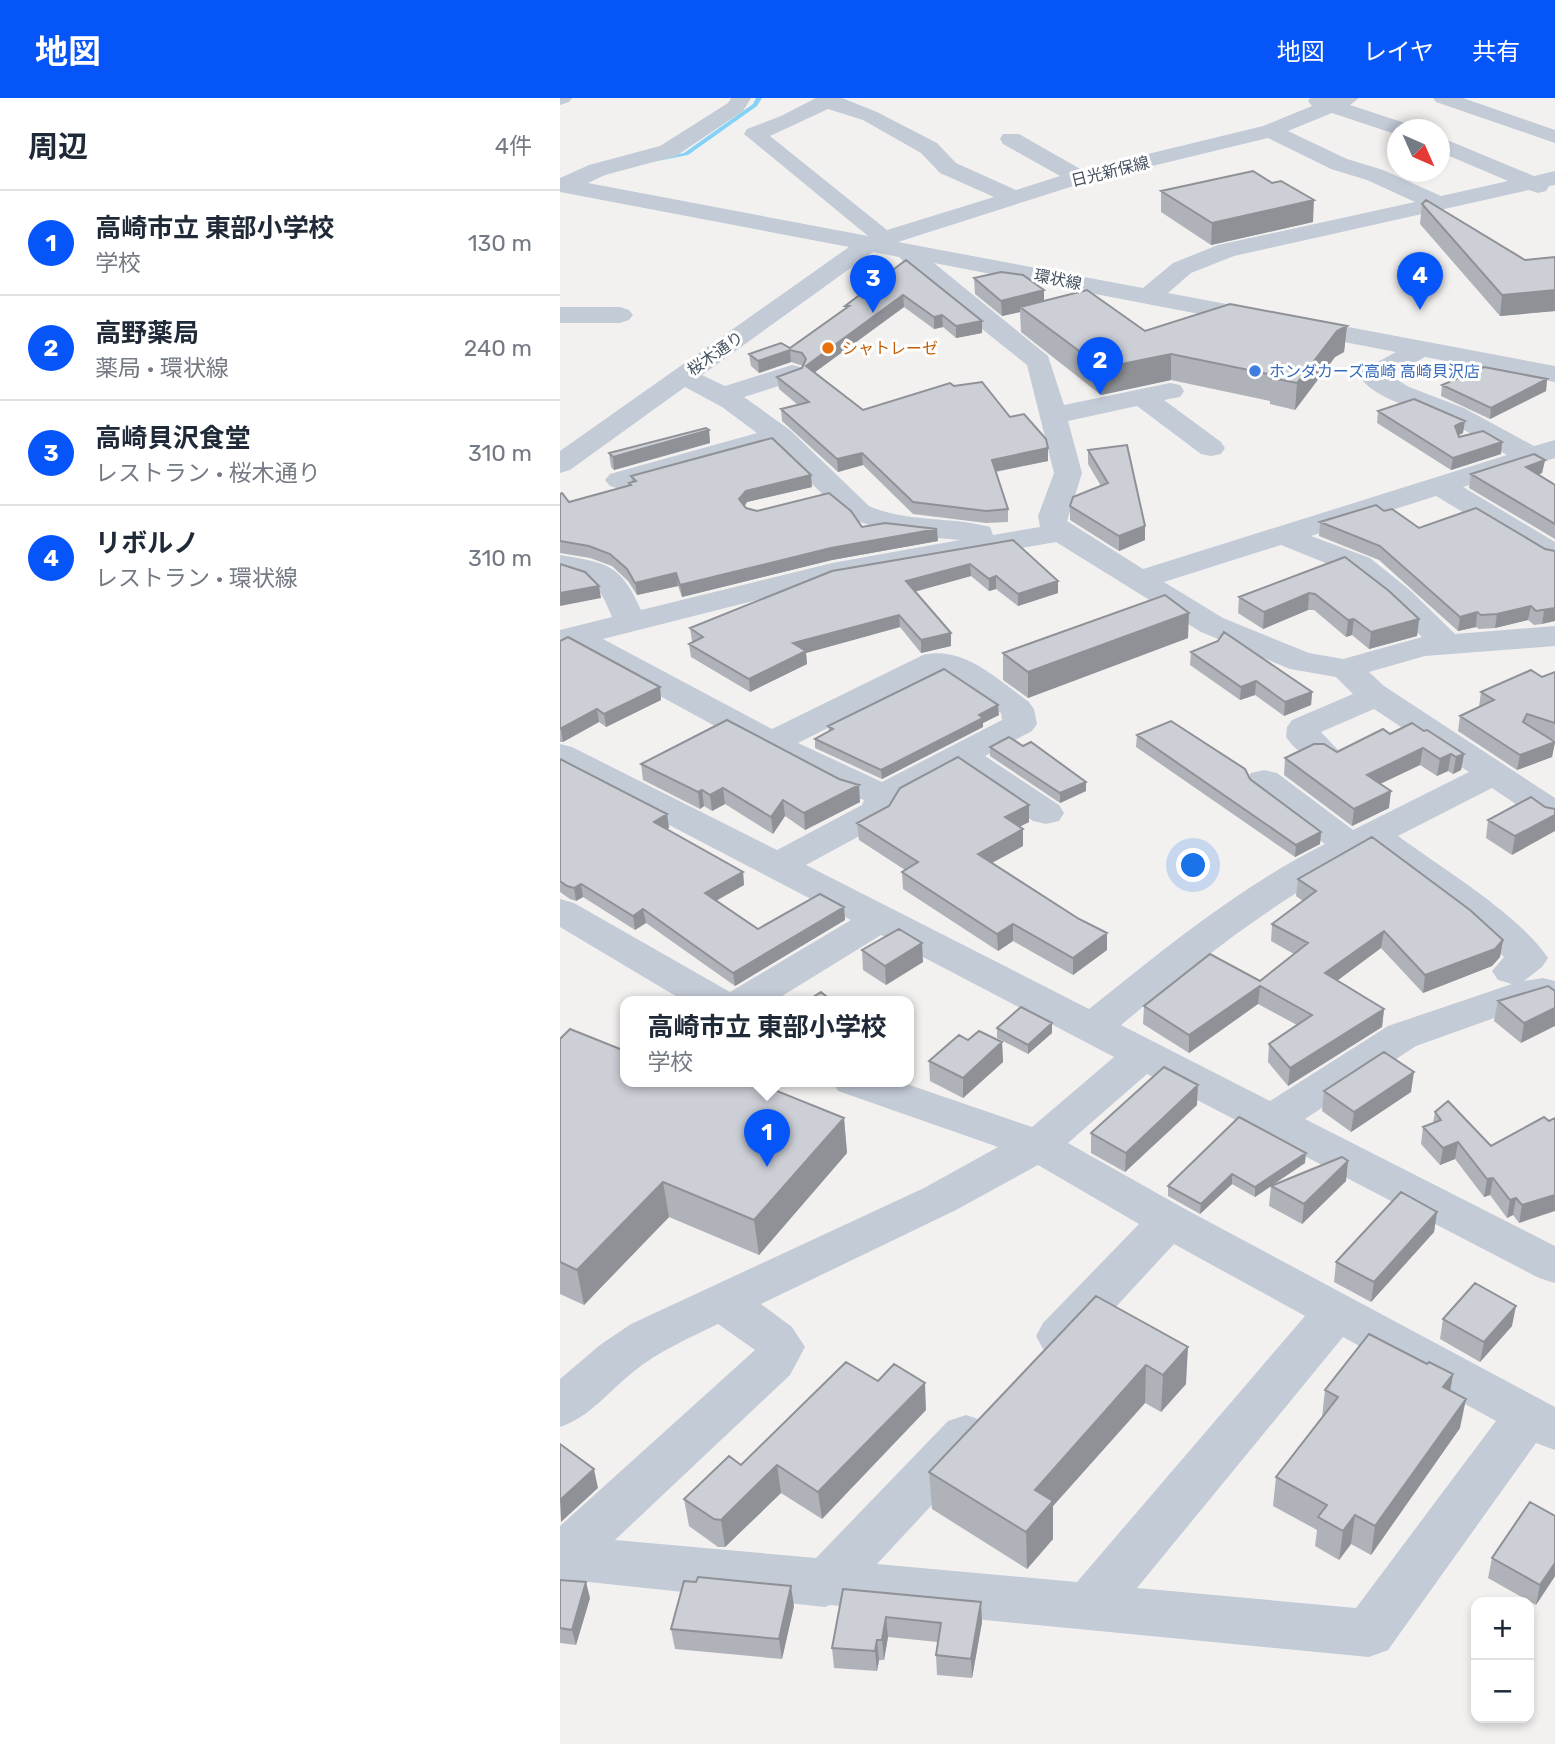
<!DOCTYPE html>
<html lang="ja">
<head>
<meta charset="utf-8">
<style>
  body { margin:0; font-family:Rubik,"Noto Sans JP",sans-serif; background:#f6f6f7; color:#1f2937 }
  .controls { position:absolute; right:21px; bottom:21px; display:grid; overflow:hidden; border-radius:14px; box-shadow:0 4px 10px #0003 }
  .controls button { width:63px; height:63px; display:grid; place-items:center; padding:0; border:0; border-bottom:2px solid #e0e1e3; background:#fff; color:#1f2937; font:35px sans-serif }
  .compass { position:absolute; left:827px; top:21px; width:63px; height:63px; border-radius:50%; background:#fff; box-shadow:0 4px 10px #0003; rotate:135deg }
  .you { position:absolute; left:634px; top:768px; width:24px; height:24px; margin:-18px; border:5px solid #fff; border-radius:50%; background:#1a73e8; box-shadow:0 0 0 10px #1a73e833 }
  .badge { display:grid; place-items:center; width:46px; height:46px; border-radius:50%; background:#0555f8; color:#fff; font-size:23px; font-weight:700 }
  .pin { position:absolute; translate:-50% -58px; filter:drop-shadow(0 2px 4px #0008) }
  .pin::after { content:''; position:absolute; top:37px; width:24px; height:21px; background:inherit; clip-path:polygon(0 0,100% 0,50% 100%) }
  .popup { position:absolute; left:60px; top:898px; width:294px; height:91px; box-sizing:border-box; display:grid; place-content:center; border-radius:14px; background:#fff; filter:drop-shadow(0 2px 5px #0005); font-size:23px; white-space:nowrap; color:#747a83 }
  .popup b { font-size:26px; color:#1f2937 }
  .popup::after { content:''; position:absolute; left:50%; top:100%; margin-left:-14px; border:14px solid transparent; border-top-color:#fff }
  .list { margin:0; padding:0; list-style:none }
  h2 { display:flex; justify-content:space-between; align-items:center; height:91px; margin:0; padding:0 28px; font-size:30px }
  h2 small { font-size:23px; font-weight:400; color:#747a83 }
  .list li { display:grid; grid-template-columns:46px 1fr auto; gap:21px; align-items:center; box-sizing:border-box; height:105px; padding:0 28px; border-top:2px solid #e0e1e3 }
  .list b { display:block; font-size:26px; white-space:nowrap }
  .list p { margin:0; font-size:23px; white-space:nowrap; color:#747a83 }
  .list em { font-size:23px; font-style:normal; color:#747a83 }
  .map { position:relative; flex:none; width:995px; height:1646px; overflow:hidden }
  header { display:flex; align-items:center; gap:42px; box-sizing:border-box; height:98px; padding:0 35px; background:#0555f8; color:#fff }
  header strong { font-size:33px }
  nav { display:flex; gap:38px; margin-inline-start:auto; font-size:24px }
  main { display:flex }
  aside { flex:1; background:#fff }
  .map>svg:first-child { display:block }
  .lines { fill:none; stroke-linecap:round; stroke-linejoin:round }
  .stream { fill:#84d2f6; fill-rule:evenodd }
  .minor { fill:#c3cbd7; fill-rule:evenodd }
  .wall { fill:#afb2b8 }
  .shaded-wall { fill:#8f9196 }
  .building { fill:#cccfd6; stroke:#8f9196; stroke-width:2 }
  .food-dot { fill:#e8710a; stroke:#fff; stroke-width:2.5 }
  .shop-dot { fill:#3f7fe0; stroke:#fff; stroke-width:2.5 }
  .labels { text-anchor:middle; stroke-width:6; stroke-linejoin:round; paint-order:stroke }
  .far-street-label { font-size:16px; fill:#465160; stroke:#fff }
  .far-food-label { font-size:16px; fill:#c56008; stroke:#fff; text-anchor:start }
  .far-shop-label { font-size:16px; fill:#366cbe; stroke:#fff; text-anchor:start }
</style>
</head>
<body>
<header>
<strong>地図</strong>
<nav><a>地図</a><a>レイヤ</a><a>共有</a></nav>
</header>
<main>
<aside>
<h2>周辺<small>4件</small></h2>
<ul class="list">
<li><span class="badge">1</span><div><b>高崎市立 東部小学校</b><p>学校</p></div><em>130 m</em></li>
<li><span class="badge">2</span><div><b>高野薬局</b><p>薬局 · 環状線</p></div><em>240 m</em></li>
<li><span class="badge">3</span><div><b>高崎貝沢食堂</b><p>レストラン · 桜木通り</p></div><em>310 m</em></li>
<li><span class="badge">4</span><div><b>リボルノ</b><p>レストラン · 環状線</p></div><em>310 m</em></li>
</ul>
</aside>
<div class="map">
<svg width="995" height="1646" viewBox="0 0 995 1646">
  <rect width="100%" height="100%" fill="#f3f1f0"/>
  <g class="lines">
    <!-- stream -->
    <path class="stream" d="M196,0H202L197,8L128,57L97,63L94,61L124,55L193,6Z"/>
    <!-- minor -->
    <path class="minor" d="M0,0H12L9,4L0,7Z
      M171,0H191L183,13L116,58L45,77L28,85L308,138L184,36L187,31L221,18L256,0H282L317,14L377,45L396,65L456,92L500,78L443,46L440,41L443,36H459L522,72L703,28L752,8L748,3L750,0H799L790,7L851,27L853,32H838V37L772,15L728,33L787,61L823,72L881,98L948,83L880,54V39L974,78L995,73V87L989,88L986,93L978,95L969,92L674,158L631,175L608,195L995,268V284L865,259L831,278L849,289L904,310L974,348L995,342V360L903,389L995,444V466L984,463L876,398L751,438L810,460L851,493L895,536L995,528V548L865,558L809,574L824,588L995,700V727L982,724L932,690L838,738C880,769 960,817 988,860L982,869L964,883L983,880L995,883V903L968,908L856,948L745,1021L995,1148V1185L979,1180L587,976L508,1045L625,1111L995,1309V1352L976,1345L828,1552L809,1559L270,1507L265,1509L0,1481V1428L195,1252L158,1226C129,1240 99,1253 73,1274C49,1293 30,1319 0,1329V1281L40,1247L71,1226L364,1090L438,1049L278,993L272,983H338L472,1029L554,959L321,837L214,903H124L0,829V801L14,805L170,894L291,822L0,670V646L12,649L217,752L302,707L304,702L281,695L199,652L10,549L0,552V532L52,519C39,487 35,482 0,475V457C47,465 61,466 81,512L272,465L400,442L341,437L287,420L213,348L60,391L50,388L45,382L50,376L197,335L162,309L125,289L10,372L0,375V353L289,149L0,94V80L29,67L100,48L168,5ZM268,11L303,22L361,55L380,75L434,99L327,132L210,38ZM708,40L771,71L807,82L855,104L658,147L613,165L583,190L338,144L526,84ZM313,154L339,159L373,192L467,267L494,375L478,418L480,429L433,437L430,429C389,418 348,425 309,408L230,332L184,299L241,281L245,275L241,269L232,267L165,288L142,277ZM374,165L836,254L803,272L799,278C817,304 858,309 885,322C906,332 926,345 947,357L583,471L507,423L522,375L508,323L577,308L641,356L651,358L661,356L665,350L661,344L604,302L620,299L624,293L620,287L610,285L504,307L488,258ZM496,444L641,534L730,571L776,579L793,596L732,622L727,629L726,639C737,656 753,664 773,659L778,652L761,634L814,611L909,674L793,732L717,675L704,672L691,675L686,683L691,691L765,746C679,789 604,851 529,911L246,767L329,722L339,704L399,672L473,723L486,726L499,723L504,715L499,707L425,658L472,633L477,626L474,611L469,604C438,582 404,547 363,557L212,631L43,541L272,483ZM721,447L788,474L829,507L862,539L783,561L749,555L663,520L604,484ZM380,574L441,615L442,622L322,684L238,645ZM810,753L909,827L944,859L932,873L938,882L952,886L828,928L710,1003L561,927C641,861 717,800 810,753ZM478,1067L579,1126L483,1225L476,1238L483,1251L500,1256L517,1251L614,1146L745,1218L517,1484L317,1466L424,1351L431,1337L424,1323L406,1317L388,1323L256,1460L55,1442L230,1277L245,1249L232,1229L201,1206L396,1112ZM783,1239L936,1323L796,1510L577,1490Z
      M873,0H903L995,32V45L876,4Z
      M0,209H60L69,212L73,217L69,222L60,225H0Z"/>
  </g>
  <!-- wall -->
  <path class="wall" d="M601,93L753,124L651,147L601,114Z
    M862,106L965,162L995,159V213L940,218L860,126Z
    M346,162L422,235L396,240L383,229L374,231L344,209L255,274L303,312L450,319L488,363L436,374L448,411V424L426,425L353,416L303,367L278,374L222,323L221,311L238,307L219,291L217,279L242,270L243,268L231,264L199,275L191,268L189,256L230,250L285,212V208Z
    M414,180L484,192V203L585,233L787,228L784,254L775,259L735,312L710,306V303L611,282L541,297L461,234L460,214L442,218L415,196Z
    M987,281L986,293L930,321L881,298L882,287Z
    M818,313L903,335L898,337L899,339L942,344L941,356L891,372L817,325Z
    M149,332L150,345L54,372L51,369L49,355Z
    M528,352L585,442L559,453L510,422V408L541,388L528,366Z
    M985,362L982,375L979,377L995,387V441L909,390L911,376Z
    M71,378L252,389L187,404L185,408L186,410L197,413L302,429L378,443L272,462L122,499L118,488L77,497L68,483L52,468L30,460L0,455V396L9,404L69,388V385L72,384Z
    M824,413L859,430L995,453L982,526L974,527L968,522L935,530L919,531L916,529L898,533L819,462L759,438L760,424Z
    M453,442L498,495L458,508L436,491L429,493L411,478L355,493L391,548L361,555L340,529L246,555L247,566L190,594L131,559L129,546L134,544L132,543L130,530Z
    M785,459L859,521L857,538L809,551L792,537L786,539L754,512H748L703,531L678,515L679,499Z
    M628,540L468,600L443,582V555Z
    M0,543L100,589L101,602L46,629L39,624L3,644H0Z
    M658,543L752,594L751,607L724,618L695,597L680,602L630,567L631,554Z
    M995,574V642L986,639L995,644L992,659L957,672L898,633L900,618L919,609L921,594L982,579Z
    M439,617L423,625V629L322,681L255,650V641L269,634L268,628Z
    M864,633L904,656L901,672L893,676L888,673L877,678L860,667L820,686L829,710L792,728L724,677L725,660L777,654L830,636Z
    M577,637L690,681L761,734L760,746L735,759L576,649Z
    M463,648L526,684V693L500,705L430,658V649Z
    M0,661L107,716L109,730L106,731L183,774L184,787L156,803L198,831L284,809L285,822L175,888L86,825L75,832L23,799L16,803L10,801L0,794Z
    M81,666L300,704L245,732L225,718L213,736L165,706L152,713L144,708L140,711L83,682Z
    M329,708L469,724L459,729L463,731V748L432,765L547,852L513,877L453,843L438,853L343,791L342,774L345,772L299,742L297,725Z
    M985,709L952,757L926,740L928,722Z
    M738,781L943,842L940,859L932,868L863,895L821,850L777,883L824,911L822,929L728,988L708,964L709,946L737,927L698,906L629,955L583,926L584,908L700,883L734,856L711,843L712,826L743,803L736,798Z
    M302,852L363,864L326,887L303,872Z
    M988,888L961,945L934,923L938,903Z
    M437,930L492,935L468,956L437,940Z
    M0,941L65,983L284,1020L287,1055L199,1157L109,1119L24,1207L0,1196Z
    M408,942L442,944L443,964L403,1000L370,983L369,963Z
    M764,993L851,994L791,1034L762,1013Z
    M637,1007L565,1074L531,1055V1035Z
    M875,1014L931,1048L984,1019L959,1125L953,1117L947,1120L930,1097L924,1099L895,1061L880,1067L861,1046L863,1029L873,1025Z
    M679,1019L745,1065L712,1087L788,1063L786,1083L742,1126L709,1108L711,1088L695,1099L672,1086L640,1116L608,1098V1088Z
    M877,1114L874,1134L811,1204L774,1184L776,1164Z
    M536,1198L626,1286L601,1314L585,1305L493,1408V1441L467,1471L372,1411L369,1374Z
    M883,1221L952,1228L920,1264L880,1241Z
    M867,1266L893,1276L890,1293L900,1330L811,1457L791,1446L779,1462L755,1448L757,1432L713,1408L716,1379L762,1319L765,1292Z
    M366,1312L262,1421L221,1395L165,1449H158L129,1428L124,1401L181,1367Z
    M932,1460L995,1478L976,1507L928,1480Z
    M0,1482L30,1500L16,1547L0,1545Z
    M283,1491L422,1524L412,1580L377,1577L376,1557L378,1544L328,1539L324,1562H319L317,1573L274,1570L272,1550Z
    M234,1508L222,1561L115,1551L111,1531Z"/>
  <!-- shaded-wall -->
  <path class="shaded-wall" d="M754,102L753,124L651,147L652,125Z
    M484,192V208L460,209V214L442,218L441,203Z
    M995,192V213L940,218L942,197Z
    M343,197L344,209L247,280L246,268Z
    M382,217L383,229L374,231V219Z
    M422,223V235L396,240V228Z
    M787,228L784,254L775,259L735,312L737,285L777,233Z
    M230,252L231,264L199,275L198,263Z
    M611,256V282L541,297L542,270Z
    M987,281L986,293L930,321L931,310Z
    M905,323L903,335L893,340L895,328Z
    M149,332L150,345L54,372L53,359Z
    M942,344L941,356L891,372L893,360Z
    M488,350V363L432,374V362Z
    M302,355L303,367L278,374L277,361Z
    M985,362L982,375L964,382L966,369Z
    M251,377L252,389L187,404L180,413L179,401L186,393Z
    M585,428V442L559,453V438Z
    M377,431L378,443L272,462L122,499L120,487L271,450Z
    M410,466L411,478L347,496L346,483Z
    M116,475L118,488L77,497L75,485Z
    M436,478V491L429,493V481Z
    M498,483V495L458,508V496Z
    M39,488L41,500L0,508V495Z
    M749,495L748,512L703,531L704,514Z
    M971,508L968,522L935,530L937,516Z
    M995,510V523L982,526L984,512Z
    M917,514L916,529L898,533L900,519Z
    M629,515L628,540L468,600V574Z
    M339,517L340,529L246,555L247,566L190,594L189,581L233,545Z
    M794,521L792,537L786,539L788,522Z
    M859,521L857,538L809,551L811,534Z
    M391,535V548L361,555V542Z
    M696,583L695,597L680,602L681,589Z
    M100,589L101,602L46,629L44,616Z
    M752,594L751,607L724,618L725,604Z
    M438,607L439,617L423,625V629L322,681L321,672Z
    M37,611L39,624L3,644L1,631Z
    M995,644L992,659L957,672L960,657Z
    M863,650L860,667L805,693L807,677Z
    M891,656L888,673L877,678L880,661Z
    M904,656L901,672L893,676L896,659Z
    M526,684V693L500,705V695Z
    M299,687L300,704L245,732L244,715Z
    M163,690L165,706L152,713L150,697Z
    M142,692L144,708L140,711L138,694Z
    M831,693L829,710L792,728L794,711Z
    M223,702L225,718L213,736L211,719Z
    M469,707V724L445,736V719Z
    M107,716L109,730L95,738L94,724Z
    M995,717V733L952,757L955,738Z
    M463,731V748L418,772V756Z
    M761,734L760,746L735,759L736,747Z
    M183,774L184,787L146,808L145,795Z
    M21,786L23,799L16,803L14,790Z
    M284,809L285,822L175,888L173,875Z
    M83,811L86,825L75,832L73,818Z
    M453,826V843L438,853L437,836Z
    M824,833L821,850L763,893L765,875Z
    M547,835V852L513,877V860Z
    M943,842L940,859L932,868L863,895L865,877Z
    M362,845L363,864L326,887L325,868Z
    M700,888L698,906L629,955V937Z
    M995,910V928L961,945L964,925Z
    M824,911L822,929L728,988L730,970Z
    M492,925V935L468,956V947Z
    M442,944L443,964L403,1000V980Z
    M854,974L851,994L791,1034L794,1014Z
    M638,987L637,1007L565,1074L566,1055Z
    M284,1020L287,1055L199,1157L194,1122Z
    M898,1044L895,1061L880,1067L883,1050Z
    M746,1055L745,1065L695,1099V1089Z
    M788,1063L786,1083L742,1126L744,1106Z
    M672,1076V1086L640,1116L641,1106Z
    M933,1080L930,1097L924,1099L927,1081Z
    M103,1084L109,1119L24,1207L17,1172Z
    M995,1097V1113L959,1125L962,1107Z
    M956,1100L953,1117L947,1120L950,1102Z
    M877,1114L874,1134L811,1204L814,1184Z
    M956,1208L952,1228L920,1264L924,1244Z
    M628,1249L626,1286L601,1314L603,1277Z
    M586,1267L585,1305L493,1408V1441L467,1471L466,1434L475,1392Z
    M893,1276L888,1306L883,1289Z
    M365,1285L366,1312L262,1421L258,1394Z
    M906,1301L900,1330L811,1457L815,1428Z
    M217,1367L221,1395L165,1449L161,1422Z
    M34,1371L38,1390L1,1424L0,1402Z
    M795,1417L791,1446L779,1462L783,1433Z
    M995,1465V1478L976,1507L980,1487Z
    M26,1484L30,1500L16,1547L12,1532Z
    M231,1488L234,1508L222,1561L219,1541Z
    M421,1504L422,1524L412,1580L411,1561Z
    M326,1519L328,1539L324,1562L322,1542Z
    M317,1542L319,1562L317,1573L315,1553Z"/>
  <!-- building -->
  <path class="building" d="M693,73L712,85L721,83L754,102L652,125L601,93Z
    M866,102L965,162L995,159V192L942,197L862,106Z
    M346,162L422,223L396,228L382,217L374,219L343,197L246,268L303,312L390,285L394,288L422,284L450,319L464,316L486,341L488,350L432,362L448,411L426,413L353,404L302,355L277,361L221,311L249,304L217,279L242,270L246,261L242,255L230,252L198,263L189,256L221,245L230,250L289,208H285Z
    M441,174L463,177L484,192L441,203L414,180Z
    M527,192L585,233L670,206L787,228L777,233L737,285L711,280L713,277L611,256L542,270L460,209Z
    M924,269L987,281L931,310L882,287Z
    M854,301L905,323L895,328L899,339L923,333L942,344L893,360L818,313Z
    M146,330L149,332L53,359L49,355Z
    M212,340L251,377L186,393L179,401L186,410L197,413L269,395L291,413L302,429L325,425L377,431L271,450L120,487L116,475L75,485L67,471L50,456L29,448L0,443V396L2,395L9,404L71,387L69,385L76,383L71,378Z
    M567,347L585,428L559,438L510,408L513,399L548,385L528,352Z
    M974,356L985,362L966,369L995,387V426L911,376Z
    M816,407L824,413L832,411L859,430L916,410L985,451L995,453V510L976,513L971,508L937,516L921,517L917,514L900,519L820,448L760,424Z
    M453,442L498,483L458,496L436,478L429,481L410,466L346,483L391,535L361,542L339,517L233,545L246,553L189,581L129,546L143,539L130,530L272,473Z
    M785,459L829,493L859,521L811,534L794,521L788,522L755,496L749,495L704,514L679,499Z
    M0,466L25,474L39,488L0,495Z
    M605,497L629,515L468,574L443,555Z
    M664,534L752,594L725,604L696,583L681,589L631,554L658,543Z
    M8,539L100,589L44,616L37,611L0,631V543Z
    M384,571L438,607L419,617L423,620L321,672L255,641L273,631L268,628Z
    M971,572L982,579L995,574V625L967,616L963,624L995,644L960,657L900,618L934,602L921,594Z
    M167,622L279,681L299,687L244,715L223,702L211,719L163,690L150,697L142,692L138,694L81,666Z
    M611,623L685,671L690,681L761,734L736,747L577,637Z
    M852,625L864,633L867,632L904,656L896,659L891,656L880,661L863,650L807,677L831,693L794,711L725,660L754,646H764L777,654L823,631L830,636Z
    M449,639L463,648L471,644L526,684L500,695L430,649Z
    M398,659L469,707L445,719L463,731L418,756L519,821L547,835L513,860L453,826L437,836L342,774L358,764L297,725L329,708L340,690Z
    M0,661L107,716L94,724L183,774L145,795L198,831L260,796L284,809L173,875L83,811L73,818L21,786L14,790L7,788L0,783Z
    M971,699L985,709L995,711V717L955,738L928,722Z
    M812,739L910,812L943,842L935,851L865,877L824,833L765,875L824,911L730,970L709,946L752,917L700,888L629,937L584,908L650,856L700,883L748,845L712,826L756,793L738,781Z
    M339,831L362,845L325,868L302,852Z
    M988,888L995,893V910L964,925L938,903Z
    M261,894L272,903H247Z
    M461,909L492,925L468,947L437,930Z
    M10,931L65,953V983H192L284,1020L194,1122L103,1084L17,1172L0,1164V941Z
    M419,933L442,944L403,980L369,963L399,937L408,942Z
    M824,954L854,974L794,1014L764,993Z
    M604,969L638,987L566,1055L531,1035Z
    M888,1003L931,1048L984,1019L989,1023L995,1020V1097L962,1107L956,1100L950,1102L933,1080L927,1081L898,1044L883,1050L863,1029L881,1022L875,1014Z
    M679,1019L746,1055L695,1089L672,1076L641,1106L608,1088Z
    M782,1059L788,1063L744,1106L711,1088Z
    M841,1094L877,1114L814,1184L776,1164Z
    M915,1185L956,1208L924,1244L883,1221Z
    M536,1198L628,1249L603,1277L586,1267L475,1392L493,1403L466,1434L369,1374Z
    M809,1236L867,1266L869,1264L893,1276L883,1289L906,1301L815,1428L795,1417L783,1433L758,1419L767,1407L716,1379L778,1299L765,1292Z
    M286,1264L318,1283L334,1266L365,1285L258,1394L217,1367L161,1422L154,1421L124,1401L169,1358L181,1367Z
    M0,1346L34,1371L0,1402Z
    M970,1404L995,1418V1465L980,1487L932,1460Z
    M138,1479L231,1488L219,1541L111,1531L124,1483L136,1484Z
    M0,1482L26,1484L12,1532L0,1530Z
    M283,1491L421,1504L411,1561L376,1557L381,1525L326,1519L322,1542H317L315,1553L272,1550Z"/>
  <!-- markers -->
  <circle class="food-dot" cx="268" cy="250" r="7"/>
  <circle class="shop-dot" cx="695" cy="273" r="7"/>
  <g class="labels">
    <!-- far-street labels -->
    <g class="far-street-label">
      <text transform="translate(550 73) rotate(-14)" y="6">日光新保線</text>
      <text transform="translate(498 181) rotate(11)" y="6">環状線</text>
      <text transform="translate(155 255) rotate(-35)" y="6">桜木通り</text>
    </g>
    <!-- far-food labels -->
    <g class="far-food-label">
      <text x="282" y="256">シャトレーゼ</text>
    </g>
    <!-- far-shop labels -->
    <g class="far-shop-label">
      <text x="709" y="279">ホンダカーズ高崎 高崎貝沢店</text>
    </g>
  </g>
</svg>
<div class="controls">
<button>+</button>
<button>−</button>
</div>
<svg class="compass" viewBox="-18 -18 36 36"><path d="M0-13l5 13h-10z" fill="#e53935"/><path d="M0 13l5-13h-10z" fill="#747a83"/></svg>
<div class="you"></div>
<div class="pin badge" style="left:207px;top:1069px">1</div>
<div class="popup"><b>高崎市立 東部小学校</b>学校</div>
<div class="pin badge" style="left:540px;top:297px">2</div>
<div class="pin badge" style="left:313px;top:215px">3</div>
<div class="pin badge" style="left:860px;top:212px">4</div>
</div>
</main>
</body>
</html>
